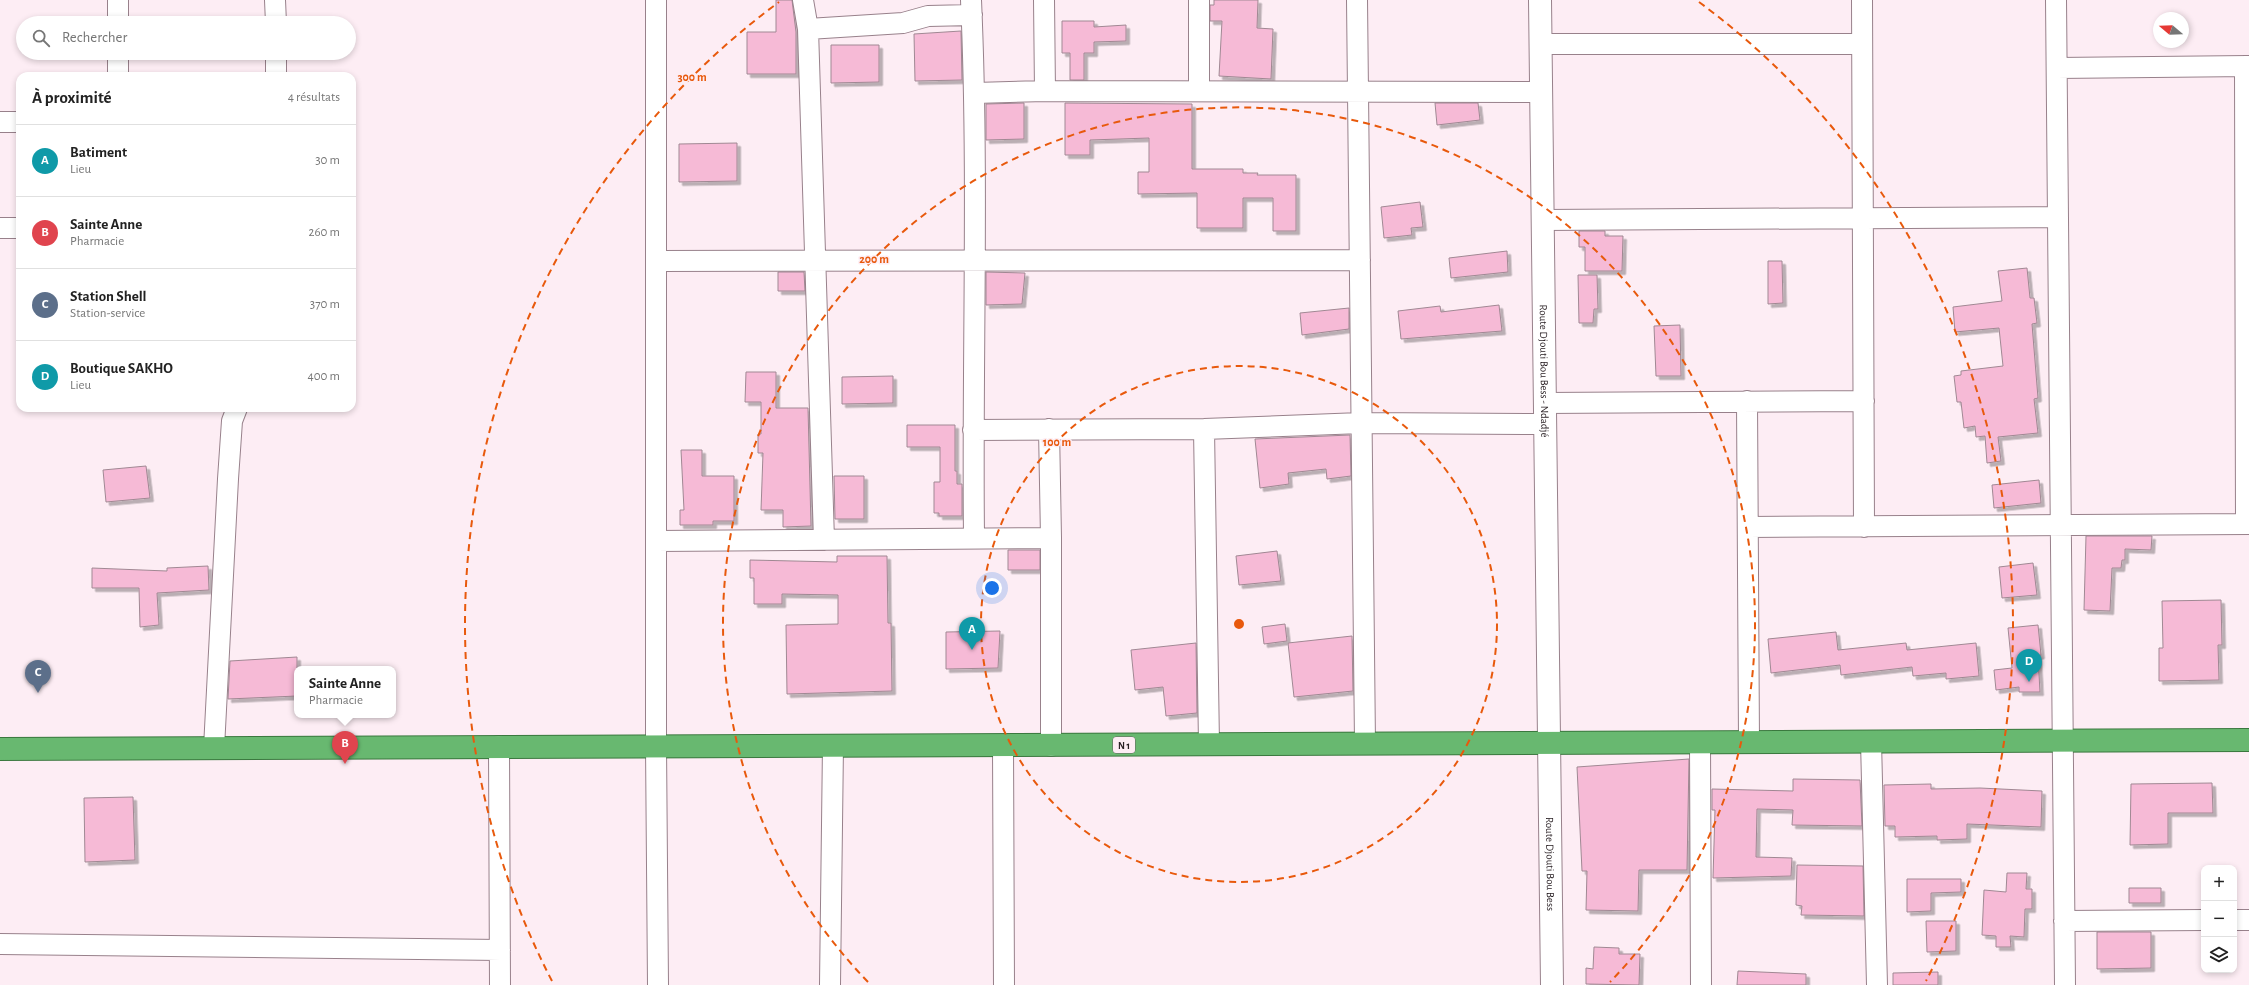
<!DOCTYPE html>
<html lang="fr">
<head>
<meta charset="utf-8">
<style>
  body { margin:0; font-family:"Alegreya Sans",sans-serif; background:#f2f2f2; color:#222 }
  .controls { position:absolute; right:12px; bottom:12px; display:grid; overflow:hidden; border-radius:8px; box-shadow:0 2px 6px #0003 }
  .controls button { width:36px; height:36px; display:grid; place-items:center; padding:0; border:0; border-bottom:1px solid #e0e0e0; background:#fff; color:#222; font:20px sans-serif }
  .compass { position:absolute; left:2153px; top:12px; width:36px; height:36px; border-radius:50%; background:#fff; box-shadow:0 2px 6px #0003; rotate:289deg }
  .you { position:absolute; left:992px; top:588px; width:14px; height:14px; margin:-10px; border:3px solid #fff; border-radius:50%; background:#1a73e8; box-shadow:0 0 0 6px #1a73e833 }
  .badge { display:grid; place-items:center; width:26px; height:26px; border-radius:50%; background:#187727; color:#fff; font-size:13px; font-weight:700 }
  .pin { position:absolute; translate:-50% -33px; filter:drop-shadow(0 1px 2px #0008) }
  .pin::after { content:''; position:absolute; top:21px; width:14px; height:12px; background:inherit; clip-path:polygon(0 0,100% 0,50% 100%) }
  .popup { position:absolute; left:294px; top:666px; width:102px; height:52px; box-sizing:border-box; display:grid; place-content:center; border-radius:8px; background:#fff; filter:drop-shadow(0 1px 3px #0005); font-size:13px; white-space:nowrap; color:#767676 }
  .popup b { font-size:15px; color:#222 }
  .popup::after { content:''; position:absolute; left:50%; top:100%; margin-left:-8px; border:8px solid transparent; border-top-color:#fff }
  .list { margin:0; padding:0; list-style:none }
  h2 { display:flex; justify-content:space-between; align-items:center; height:52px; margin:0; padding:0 16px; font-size:17px }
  h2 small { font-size:13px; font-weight:400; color:#767676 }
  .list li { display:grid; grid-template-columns:26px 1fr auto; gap:12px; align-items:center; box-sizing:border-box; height:72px; padding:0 16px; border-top:1px solid #e0e0e0 }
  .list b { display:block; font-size:15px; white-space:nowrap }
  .list p { margin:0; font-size:13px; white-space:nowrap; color:#767676 }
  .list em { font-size:13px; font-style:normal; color:#767676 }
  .icon { flex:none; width:22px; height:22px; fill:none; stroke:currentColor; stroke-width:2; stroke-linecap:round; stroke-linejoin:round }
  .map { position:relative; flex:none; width:2249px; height:985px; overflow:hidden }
  .search { position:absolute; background:#fff; box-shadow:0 2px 6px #0003; left:16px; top:16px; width:340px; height:44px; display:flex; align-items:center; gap:10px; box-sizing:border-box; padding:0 14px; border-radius:22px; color:#767676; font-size:15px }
  .panel { position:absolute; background:#fff; box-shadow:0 2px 6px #0003; left:16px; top:72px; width:340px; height:340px; border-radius:12px }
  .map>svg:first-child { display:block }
  .building { fill:#f6bad6; stroke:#a08893; filter:url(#shadow) }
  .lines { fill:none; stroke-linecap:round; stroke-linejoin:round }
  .minor-casing { stroke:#98818b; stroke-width:22 }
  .secondary-casing { stroke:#98818b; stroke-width:24 }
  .trunk-casing { stroke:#3a783e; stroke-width:24 }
  .minor { stroke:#fff; stroke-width:20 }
  .secondary { stroke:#fff; stroke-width:22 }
  .trunk { stroke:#68b870; stroke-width:22 }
  .ring { fill:none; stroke:#e8590c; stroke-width:2; stroke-dasharray:7 5 }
  .labels { text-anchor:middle; stroke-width:3; stroke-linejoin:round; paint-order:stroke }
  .shield { fill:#fdedf4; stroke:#695e63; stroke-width:1 }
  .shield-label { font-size:10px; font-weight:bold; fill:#2a2125 }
  .street-label { font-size:11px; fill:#2a2125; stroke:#fdedf4 }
  .centre { fill:#e8590c; stroke:#fdedf4; stroke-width:2 }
  .ring-label { font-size:12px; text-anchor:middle; font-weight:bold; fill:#e8590c; stroke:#fdedf4; stroke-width:3; stroke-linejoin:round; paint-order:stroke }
</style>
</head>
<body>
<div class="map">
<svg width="2249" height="985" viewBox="0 0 2249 985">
  <defs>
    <filter id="shadow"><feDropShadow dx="3.5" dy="3.5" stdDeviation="0" flood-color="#0004"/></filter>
  </defs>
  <rect width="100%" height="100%" fill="#fdedf4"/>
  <!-- building -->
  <path class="building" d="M776,0H792L796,32V74H747V32H776Z
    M1214,0H1258L1257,28L1273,29L1271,79L1219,76L1222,21H1210V5H1214Z
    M1062,21H1094V27L1126,25V41L1094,42V53H1084V80H1070V53H1062Z
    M961,31L962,80L915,81L914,34Z
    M831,45H879V82L831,83Z
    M1024,103V139L986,140V104Z
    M1065,103L1192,104V169H1243V173H1258L1257,175H1296V231H1273V198H1243V228H1197V193L1138,194V172H1149V138L1090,140V155H1065Z
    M1435,103H1478L1480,120L1437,125Z
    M737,143V181L679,182V144Z
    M1420,202L1423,227L1411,228L1412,235L1384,238L1381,207Z
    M1579,231H1605V236H1623L1622,271H1585V247H1579Z
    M1507,251L1508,272L1451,278L1449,258Z
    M1768,261H1782L1783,303L1768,304Z
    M2027,268L2030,298H2034L2037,323L2032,324L2038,398L2034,399L2038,433L1998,437L2001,461L1987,463L1985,436L1976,437L1975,426L1964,428L1961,402H1957L1954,376L1961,375V371L2003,366L1999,328L1955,332L1953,307L2002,301L1998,271Z
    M778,272H804L805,291H778Z
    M986,272L1025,273L1022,304L986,305Z
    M1578,275H1597L1598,309H1594L1593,323H1579Z
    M1499,305L1502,331L1401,339L1398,311L1440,306L1441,312Z
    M1349,308V329L1302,335L1300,313Z
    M1680,325L1681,376H1656L1654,326Z
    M746,372H776V408H808L811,526L783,527V510H761L763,453H758V434H761V402H745Z
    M893,376V403L842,404V377Z
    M907,425H955V471H957V484H962V516H939V513H934V482H940V447H907Z
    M1350,435L1351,476L1327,479L1326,469L1288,473L1289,484L1260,488L1255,439Z
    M681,450H702V476H734V521H713V525H680V510H684Z
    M146,466L150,498L106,502L103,470Z
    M834,476H864V519H835Z
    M2039,480L2041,503L1994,508L1992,485Z
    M2086,536H2152L2151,550L2125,549V560H2122L2121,568H2112L2110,611L2084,610Z
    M1008,550H1040V570H1008Z
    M1277,551L1281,581L1239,585L1236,556Z
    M837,556H887L888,623H891L892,691L787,694L786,625L838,624V595L782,594V604H754V578H750V560L837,562Z
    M2033,563L2037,595L2002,598L1999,567Z
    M208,566L209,590L157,593L159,625L140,627L139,588H92V568L167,571V568Z
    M2221,600L2222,645H2218L2219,680L2159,681V648H2163L2162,601Z
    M1285,624L1287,641L1264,644L1262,627Z
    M2038,625L2041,655L2038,656L2040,692H2019V687L1996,690L1994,670L2012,668L2008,628Z
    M1000,631L998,668L946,669V632Z
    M1836,632L1838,650L1906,643L1907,650L1976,643L1979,676L1946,679V673L1913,676L1912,667L1841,675L1840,665L1771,673L1768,639Z
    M1352,636L1353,691L1294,697L1288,643Z
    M1196,643L1197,713L1166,716L1163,687L1135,690L1131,650Z
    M297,657V696L228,699L230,661Z
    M1689,759L1687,870H1639L1638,911L1586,910L1587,871H1582L1577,767Z
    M1793,779L1860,780L1862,826L1792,825L1793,810L1757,809L1756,857L1792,858L1791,876L1713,878L1715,810H1712V789L1793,791Z
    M2212,783L2213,813H2168V844L2130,845L2131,784Z
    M1931,784V789L1980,788L2042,791L2041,827L1967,824V839L1937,840V836L1895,837V826H1885L1884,785Z
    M133,797L135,860L85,862L84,798Z
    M1797,865L1863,866L1864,916L1801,915L1802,906L1796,905Z
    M2007,873H2027L2026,889H2032V909H2025L2024,937L2010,936L2011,947H1996V936L1982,935L1984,890L2006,892Z
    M1907,879H1961V892L1931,893V911L1907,912Z
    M2129,888H2161V903H2129Z
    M1926,921H1956V951L1927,952Z
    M2097,932H2151V968L2097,969Z
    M1594,947L1619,948V954H1640L1639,985L1586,984V968L1593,969Z
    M1738,971L1806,974V985H1737Z
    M1938,972V985H1893V973Z"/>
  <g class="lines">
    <!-- minor casing -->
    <g class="minor-casing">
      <path id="minor" d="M118,0V23
        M275,0L276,23
        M656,0V746L658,985
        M803,0L808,29L824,540
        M971,0C979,179 972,358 974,537
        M1044,0L1045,91
        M1199,0V91
        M1357,0L1365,743
        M1862,0L1864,527
        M2056,0L2065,985
        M808,29L903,23L928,16L972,15
        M1540,44H1862
        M118,53V76
        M276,53V76
        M2245,66L2246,524
        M2057,68L2249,66
        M975,93L1045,91L1541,92
        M0,122H20
        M1543,220L2058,217
        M0,228H20
        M657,261L1360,260
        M1747,401L1749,742
        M1545,403L1864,401
        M1049,429L1051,538V746
        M1204,429L1209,744
        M973,430L1204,429L1361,423L1545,424
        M1748,527L2249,524
        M656,541L1051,538
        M1871,741L1877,985
        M1700,742L1701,985
        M499,746L500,985
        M1003,746L1004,985
        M214,748L228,479L232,421L237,408
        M2234,920H2249
        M2064,921L2204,920
        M0,944L500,950
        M830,985L833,745"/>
    </g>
    <!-- secondary casing -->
    <g class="secondary-casing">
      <g id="secondary">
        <path id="s1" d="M1540,0L1552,985"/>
      </g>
    </g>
    <!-- trunk casing -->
    <g class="trunk-casing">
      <path id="trunk" d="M0,749L2249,740"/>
    </g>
    <!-- minor -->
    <use href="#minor" class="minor"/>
    <!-- secondary -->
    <use href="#secondary" class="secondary"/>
    <!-- trunk -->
    <use href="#trunk" class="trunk"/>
  </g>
  <!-- distance rings -->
  <g class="ring">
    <circle cx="1239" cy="624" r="258"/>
    <path d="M868 982A516 516 0 1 1 1610 982"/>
    <path d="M552 981A774 774 0 0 1 779 2M1699 2A774 774 0 0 1 1926 981"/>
  </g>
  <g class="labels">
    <!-- shield labels -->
    <rect class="shield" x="1113" y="737" width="22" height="16" rx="3"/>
    <g class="shield-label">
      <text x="1124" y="749">N 1</text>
    </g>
    <!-- street labels -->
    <g class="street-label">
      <text dy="4" stroke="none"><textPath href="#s1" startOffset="371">Route Djouti Bou Bess - Ndadjé</textPath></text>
      <text dy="4" stroke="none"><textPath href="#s1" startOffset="864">Route Djouti Bou Bess</textPath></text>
    </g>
  </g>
  <circle cx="1239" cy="624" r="6" class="centre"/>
  <g class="ring-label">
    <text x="692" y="81">300 m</text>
    <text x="874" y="263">200 m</text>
    <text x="1057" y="446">100 m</text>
  </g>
</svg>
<div class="controls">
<button>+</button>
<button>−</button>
<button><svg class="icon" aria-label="layers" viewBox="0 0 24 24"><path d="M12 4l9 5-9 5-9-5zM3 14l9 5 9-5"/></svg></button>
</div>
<svg class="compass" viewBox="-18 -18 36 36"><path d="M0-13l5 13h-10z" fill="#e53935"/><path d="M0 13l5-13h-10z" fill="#767676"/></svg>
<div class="you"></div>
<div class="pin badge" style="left:972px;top:650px;background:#0f9aa8">A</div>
<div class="pin badge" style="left:345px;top:764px;background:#e0444e">B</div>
<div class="popup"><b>Sainte Anne</b>Pharmacie</div>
<div class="pin badge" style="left:38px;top:693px;background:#5c6f8a">C</div>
<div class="pin badge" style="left:2029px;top:682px;background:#0f9aa8">D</div>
<div class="search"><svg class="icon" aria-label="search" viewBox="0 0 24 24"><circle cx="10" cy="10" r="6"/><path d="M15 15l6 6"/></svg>Rechercher</div>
<section class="panel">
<h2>À proximité<small>4 résultats</small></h2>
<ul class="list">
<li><span class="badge" style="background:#0f9aa8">A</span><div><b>Batiment</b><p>Lieu</p></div><em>30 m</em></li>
<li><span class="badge" style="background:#e0444e">B</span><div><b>Sainte Anne</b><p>Pharmacie</p></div><em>260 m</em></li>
<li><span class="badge" style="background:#5c6f8a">C</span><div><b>Station Shell</b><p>Station-service</p></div><em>370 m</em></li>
<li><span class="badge" style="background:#0f9aa8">D</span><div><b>Boutique SAKHO</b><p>Lieu</p></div><em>400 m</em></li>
</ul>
</section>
</div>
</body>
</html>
